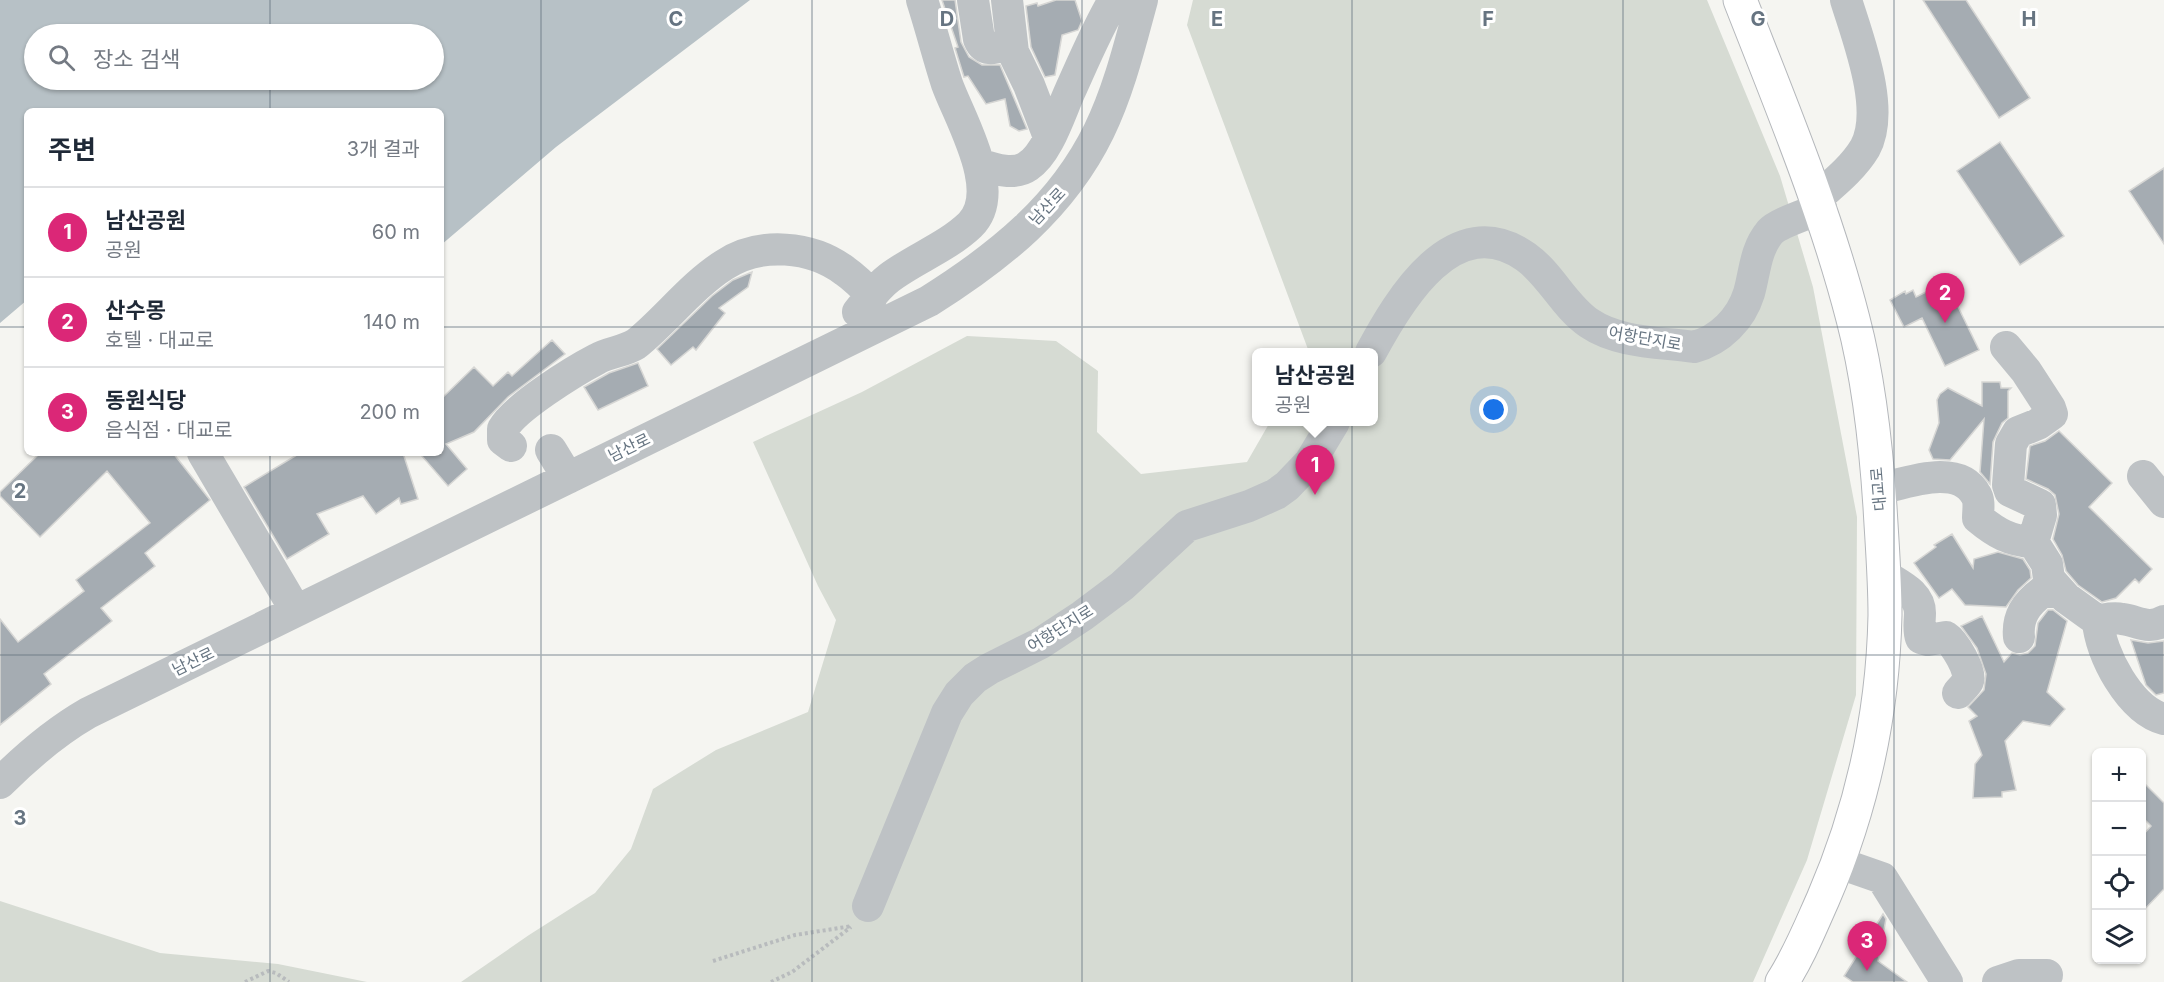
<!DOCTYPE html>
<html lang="ko">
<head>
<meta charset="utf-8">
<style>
  body { margin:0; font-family:Inter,"Noto Sans KR",sans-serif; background:#f6f6f7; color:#1f2937 }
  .controls { position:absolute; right:18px; bottom:18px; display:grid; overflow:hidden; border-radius:9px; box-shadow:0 2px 4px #0004 }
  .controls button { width:54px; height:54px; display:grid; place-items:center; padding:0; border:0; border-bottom:2px solid #e0e1e3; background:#fff; color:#1f2937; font:30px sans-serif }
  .you { position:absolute; left:1494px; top:410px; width:21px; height:21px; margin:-15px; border:4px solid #fff; border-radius:50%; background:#1a73e8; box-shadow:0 0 0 9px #1a73e833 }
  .badge { display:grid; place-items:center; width:39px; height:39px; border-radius:50%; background:#db2777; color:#fff; font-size:20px; font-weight:700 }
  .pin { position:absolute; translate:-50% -50px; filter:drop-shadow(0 2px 3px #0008) }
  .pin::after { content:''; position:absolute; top:32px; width:21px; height:18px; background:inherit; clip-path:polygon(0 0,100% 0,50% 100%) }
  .popup { position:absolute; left:1252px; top:348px; width:126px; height:78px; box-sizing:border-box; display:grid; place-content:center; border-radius:9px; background:#fff; filter:drop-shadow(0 2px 4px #0005); font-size:20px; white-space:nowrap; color:#747a83 }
  .popup b { font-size:22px; color:#1f2937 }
  .popup::after { content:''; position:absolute; left:50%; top:100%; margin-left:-12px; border:12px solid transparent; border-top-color:#fff }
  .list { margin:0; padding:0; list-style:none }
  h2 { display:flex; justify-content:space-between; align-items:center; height:78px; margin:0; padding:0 24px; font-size:26px }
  h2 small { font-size:20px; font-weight:400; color:#747a83 }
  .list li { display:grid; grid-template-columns:39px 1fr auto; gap:18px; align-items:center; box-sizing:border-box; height:90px; padding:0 24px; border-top:2px solid #e0e1e3 }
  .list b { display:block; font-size:22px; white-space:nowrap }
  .list p { margin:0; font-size:20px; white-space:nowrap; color:#747a83 }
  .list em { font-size:20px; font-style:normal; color:#747a83 }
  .icon { flex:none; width:33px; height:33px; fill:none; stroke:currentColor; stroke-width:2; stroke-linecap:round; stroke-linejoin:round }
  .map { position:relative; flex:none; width:2164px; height:982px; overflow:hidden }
  .search { position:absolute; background:#fff; box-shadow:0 2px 4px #0004; left:24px; top:24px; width:420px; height:66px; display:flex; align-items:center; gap:15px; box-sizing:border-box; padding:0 21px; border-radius:33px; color:#747a83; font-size:22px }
  .panel { position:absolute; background:#fff; box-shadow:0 2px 4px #0004; left:24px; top:108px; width:420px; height:348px; border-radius:9px }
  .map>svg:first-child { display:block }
  .green { fill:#d6dbd3 }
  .water { fill:#b7c1c6; fill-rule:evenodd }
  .building { fill:#a5acb2; stroke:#d6d6d4; stroke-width:1.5 }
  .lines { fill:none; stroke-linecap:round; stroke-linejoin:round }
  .major-casing { stroke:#b4b7bb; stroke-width:35 }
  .path { stroke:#b8bbbd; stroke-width:4; stroke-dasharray:3 3; stroke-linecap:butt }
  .minor { stroke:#bec2c5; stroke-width:32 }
  .major { stroke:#fff; stroke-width:33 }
  .grid { fill:none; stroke:#667481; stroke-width:1.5; stroke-opacity:0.55 }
  .labels { text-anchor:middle; stroke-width:6; stroke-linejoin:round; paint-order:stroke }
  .street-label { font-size:16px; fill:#667481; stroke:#fff }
  .grid-label { font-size:20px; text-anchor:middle; font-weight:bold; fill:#667481; stroke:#fff; stroke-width:6; stroke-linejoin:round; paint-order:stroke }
</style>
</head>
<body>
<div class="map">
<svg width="2164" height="982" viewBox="0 0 2164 982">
  <rect width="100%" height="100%" fill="#f5f5f1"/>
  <!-- green -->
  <path class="green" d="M1193,0H1707L1780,176L1813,287L1857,517L1856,695L1807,860L1753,982H461L529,935L595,893L631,849L653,789L716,750L808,712L836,620L818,586L753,442L862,392L967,336L1056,341L1098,371L1097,432L1141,474L1247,462L1270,422H1374V352H1309L1187,25Z
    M0,901L160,953L278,964L367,982H0Z"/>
  <!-- water -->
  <path class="water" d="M0,0H750L556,147L441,245V111H27V300L0,323ZM34,34H434V80H34Z"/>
  <!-- building -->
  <path class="building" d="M942,0H955L961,42L969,57L982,65H1000L1027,129L1019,131L1010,126L1005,99L986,104L968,76L964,77L955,48L958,47Z
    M1056,0H1075L1082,21L1078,30L1062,35L1055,75L1045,77L1031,47L1026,6L1037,3L1038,6Z
    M1923,0H1966L2030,98L1999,118Z
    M2000,142L2064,236L2020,265L1957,171Z
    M2164,168V244L2129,191Z
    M752,272L748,287L719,308L725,313L696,350L693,347L671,365L657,349L712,296L733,280Z
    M1946,282L1979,350L1945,366L1922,318L1904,327L1890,300L1905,291L1906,294L1913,290L1916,297Z
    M552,340L565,354L508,397L474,432L446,444L467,469L448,486L421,455L424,453H441V399L474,367L493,386L508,372L512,376Z
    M638,363L648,386L598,410L584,387L609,373Z
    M1982,382H2000L2001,388H2011L2008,391V418L2002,423L1993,442L1990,484L1980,472L1984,419L1950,460L1933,459L1929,450L1939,423L1937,400L1940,394L1948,388L1982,406Z
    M2059,431L2112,483L2089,507L2152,569L2139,583L2135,579L2116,598L2102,602L2078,585L2066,571L2062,555L2053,539L2059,514L2055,495L2048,489L2026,479L2030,446L2045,441Z
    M40,453H173L210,500L145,553L155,566L101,608L112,621L44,674L51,684L0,725V619L18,642L84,591L76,580L150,523L107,471L40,537L0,496V492Z
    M300,453H403L418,499L401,504L399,498L376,514L363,496L317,514L329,534L287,559L244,487Z
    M1952,534L1973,568L1974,559L1998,552L2023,559L2030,570L2031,578L2018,590L2006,607L1965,605L1952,589L1939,598L1914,563L1936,547L1934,545Z
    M2048,610H2053L2067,621L2047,692L2065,709L2050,726L2023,721L2005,741L2016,790L2002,792V797L1973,798L1975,764L1982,755L1969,721L1977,716L1968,707L1984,690L1986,674L1977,648L1961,626L1982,616L2004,662L2012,653L2020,655L2028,653L2035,646L2038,623Z
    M2131,640L2148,643L2164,641V693L2156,695L2146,685Z
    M2142,781L2164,803V889L2142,912V836L2151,826L2142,817Z
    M1883,914L1886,919L1878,961L1907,982H1853L1844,976Z"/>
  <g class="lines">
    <!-- major casing -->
    <g class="major-casing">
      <path id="major" d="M1740,0C1781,105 1825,210 1853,319C1869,380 1876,445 1880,507C1882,543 1885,579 1885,615C1883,713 1862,809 1823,899C1810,928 1799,956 1782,982"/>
    </g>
    <!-- path -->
    <path class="path" d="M713,961L795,935L852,926
      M245,982L268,971L276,973L289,982
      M771,982L792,972L851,927"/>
    <!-- minor -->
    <path class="minor" d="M973,0L979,39C985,54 998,47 1011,44
      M1007,0L1013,52L1029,85L1049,137
      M979,164C994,169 1014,176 1028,166C1048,153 1060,113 1070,91C1084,60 1097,29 1114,0
      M1817,198C1834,183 1853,168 1865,148C1886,110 1858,39 1846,0
      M858,312C868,300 877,287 889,278C914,259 947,247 970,225C1004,192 960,120 947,84C938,56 931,28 922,0
      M2006,347L2026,371L2050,408L2052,414L2038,424L2018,432L2011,444L2008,485L2010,491L2040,505L2041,515L2033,542
      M1371,352C1399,300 1454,206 1526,257C1551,275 1564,306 1589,323C1618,343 1660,342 1694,347C1720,340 1741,319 1749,293C1755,272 1755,250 1770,232C1778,223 1808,214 1821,208
      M511,446L503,440V429C514,408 574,371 597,359C609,352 623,352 636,344C666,320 691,286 724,265C760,241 812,246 845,271C855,278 864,287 872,296
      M551,450L568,478
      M203,453L296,611
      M2143,476L2164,502
      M1879,489C1906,483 1959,462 1976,495C1980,501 1978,511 1978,518C1996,533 2010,541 2033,542L2047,564L2049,579L2066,598L2098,621C2100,654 2130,710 2164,719
      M1884,575C1899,585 1920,593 1920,613C1920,621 1918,630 1921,638L1928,640L1946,637C1954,642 1972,672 1968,681C1966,685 1961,689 1958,693
      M2098,621C2106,619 2114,617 2122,619C2138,621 2148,630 2164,621
      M2019,637C2017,617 2026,604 2042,592H2060
      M0,783C27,756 55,732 88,713L929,301C999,257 1062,207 1099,131C1119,90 1130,44 1142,0
      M1839,863L1882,878L1947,982
      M868,906L947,713L959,694L975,678L989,669L1041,643L1082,616L1122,586L1187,526L1249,506L1276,494L1287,486L1310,462L1334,422
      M1998,982L2019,975H2047"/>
    <!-- major -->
    <use href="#major" class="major"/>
  </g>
  <!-- grid -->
  <path class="grid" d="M270,0V34M541,0V982M812,0V982M1082,0V982M1352,0V982M1623,0V982M1894,0V982M270,80V111M0,327H27M441,327H2164M270,453V982M0,655H2164"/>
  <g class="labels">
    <!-- street labels -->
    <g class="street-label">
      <text transform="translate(1047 206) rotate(-47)" y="6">남산로</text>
      <text transform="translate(1645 338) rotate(10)" y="6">어항단지로</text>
      <text transform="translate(629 447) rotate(-26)" y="6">남산로</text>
      <text transform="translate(1878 489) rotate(-95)" y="6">대교로</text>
      <text transform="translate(1060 628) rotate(-32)" y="6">어항단지로</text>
      <text transform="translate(193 661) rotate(-26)" y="6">남산로</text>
    </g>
  </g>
  <g class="grid-label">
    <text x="676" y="26">C</text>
    <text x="947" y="26">D</text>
    <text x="1217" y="26">E</text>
    <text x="1488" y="26">F</text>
    <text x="1758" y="26">G</text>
    <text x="2029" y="26">H</text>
    <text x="20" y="498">2</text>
    <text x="20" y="825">3</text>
  </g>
</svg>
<div class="controls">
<button>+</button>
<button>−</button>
<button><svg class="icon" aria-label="locate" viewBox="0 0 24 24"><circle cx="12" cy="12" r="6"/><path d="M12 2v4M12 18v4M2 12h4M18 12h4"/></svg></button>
<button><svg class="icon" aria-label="layers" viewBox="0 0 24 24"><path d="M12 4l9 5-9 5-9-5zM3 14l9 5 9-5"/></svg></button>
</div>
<div class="you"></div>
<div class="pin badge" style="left:1315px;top:495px">1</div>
<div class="popup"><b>남산공원</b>공원</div>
<div class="pin badge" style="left:1945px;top:323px">2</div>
<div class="pin badge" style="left:1867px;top:971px">3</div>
<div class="search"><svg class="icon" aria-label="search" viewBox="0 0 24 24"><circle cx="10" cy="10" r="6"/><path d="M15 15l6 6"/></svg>장소 검색</div>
<section class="panel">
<h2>주변<small>3개 결과</small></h2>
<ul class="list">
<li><span class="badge">1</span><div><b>남산공원</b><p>공원</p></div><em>60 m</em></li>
<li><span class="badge">2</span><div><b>산수몽</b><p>호텔 · 대교로</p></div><em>140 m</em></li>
<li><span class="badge">3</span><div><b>동원식당</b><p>음식점 · 대교로</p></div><em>200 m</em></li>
</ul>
</section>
</div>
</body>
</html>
